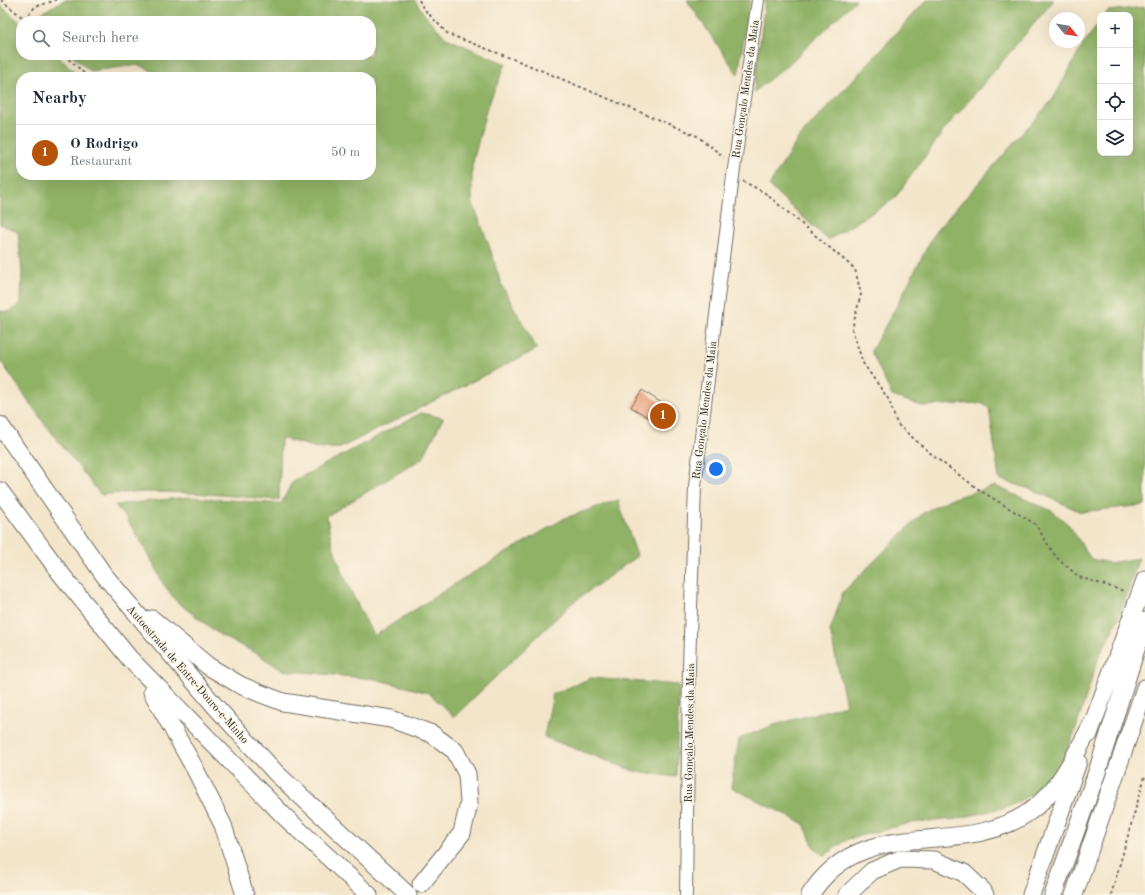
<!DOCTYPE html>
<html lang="en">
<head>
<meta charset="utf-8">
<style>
  body { margin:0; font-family:"Old Standard TT",serif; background:#f6f6f7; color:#1f2937 }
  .controls { position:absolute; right:12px; top:12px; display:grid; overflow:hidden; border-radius:8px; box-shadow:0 4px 16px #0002 }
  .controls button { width:36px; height:36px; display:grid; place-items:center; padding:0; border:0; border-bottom:1px solid #e0e1e3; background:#fff; color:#1f2937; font:20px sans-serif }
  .compass { position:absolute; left:1049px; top:12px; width:36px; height:36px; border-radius:50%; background:#fff; box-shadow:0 4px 16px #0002; rotate:120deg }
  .you { position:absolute; left:716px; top:469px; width:14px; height:14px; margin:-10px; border:3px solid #fff; border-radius:50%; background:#1a73e8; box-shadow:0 0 0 6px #1a73e833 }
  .badge { display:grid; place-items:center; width:26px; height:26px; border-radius:50%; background:#b45309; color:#fff; font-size:13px; font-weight:700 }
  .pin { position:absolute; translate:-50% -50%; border:2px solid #fff; box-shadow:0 1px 4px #0006 }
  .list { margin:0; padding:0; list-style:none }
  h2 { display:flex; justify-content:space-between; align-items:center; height:52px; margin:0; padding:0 16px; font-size:17px }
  h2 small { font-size:13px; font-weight:400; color:#747a83 }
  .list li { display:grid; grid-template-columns:26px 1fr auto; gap:12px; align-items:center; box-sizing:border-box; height:56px; padding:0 16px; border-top:1px solid #e0e1e3 }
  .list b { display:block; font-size:15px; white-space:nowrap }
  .list p { margin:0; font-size:13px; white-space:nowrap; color:#747a83 }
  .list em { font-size:13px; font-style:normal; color:#747a83 }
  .icon { flex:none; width:22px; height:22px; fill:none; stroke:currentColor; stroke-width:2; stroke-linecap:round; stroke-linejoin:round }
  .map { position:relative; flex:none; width:1145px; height:895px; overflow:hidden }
  .search { position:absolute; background:#fff; box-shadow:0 4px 16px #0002; left:16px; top:16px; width:360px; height:44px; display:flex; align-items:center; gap:10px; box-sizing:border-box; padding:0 14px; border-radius:16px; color:#747a83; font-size:15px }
  .panel { position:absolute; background:#fff; box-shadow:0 4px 16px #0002; left:16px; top:72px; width:360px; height:108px; border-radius:16px }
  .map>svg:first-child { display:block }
  .forest { fill:#90b266; stroke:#5e6e48 }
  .building { fill:#e99c78 }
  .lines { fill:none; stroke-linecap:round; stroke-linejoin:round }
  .tertiary-casing { stroke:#716c63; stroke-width:14 }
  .motorway-casing { stroke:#716c63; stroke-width:19 }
  .path { stroke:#716c63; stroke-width:2; stroke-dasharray:3 3; stroke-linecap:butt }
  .tertiary { stroke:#fff; stroke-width:12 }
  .motorway { stroke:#fff; stroke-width:17 }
  .labels { text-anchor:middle; stroke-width:3; stroke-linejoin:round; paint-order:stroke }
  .street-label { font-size:11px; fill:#2b2b2b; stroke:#fcf5e5 }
</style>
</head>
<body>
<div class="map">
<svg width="1145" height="895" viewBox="0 0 1145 895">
  <rect width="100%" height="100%" fill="#fcf5e5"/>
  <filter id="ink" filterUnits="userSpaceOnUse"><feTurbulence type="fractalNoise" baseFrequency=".025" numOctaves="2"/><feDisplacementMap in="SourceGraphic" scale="8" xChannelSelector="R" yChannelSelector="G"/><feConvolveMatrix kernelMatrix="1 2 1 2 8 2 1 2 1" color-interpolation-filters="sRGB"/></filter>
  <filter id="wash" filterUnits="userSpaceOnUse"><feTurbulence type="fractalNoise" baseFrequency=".012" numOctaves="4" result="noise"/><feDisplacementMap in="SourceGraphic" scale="16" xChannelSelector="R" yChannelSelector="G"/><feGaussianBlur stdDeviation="0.9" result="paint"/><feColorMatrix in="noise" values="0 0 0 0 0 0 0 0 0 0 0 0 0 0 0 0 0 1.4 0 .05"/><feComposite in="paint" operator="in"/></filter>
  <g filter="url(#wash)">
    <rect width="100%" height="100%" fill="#f3e5ca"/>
    <!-- forest -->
    <path class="forest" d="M64,0H415L424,14L446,38L506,64L487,107L472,166V201L489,245L501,284L537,349L340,448H317L281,438L279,500C220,495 160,488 101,495L44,423L0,360V311L9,312L21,303L22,271L18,232L0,224V5L21,23V55H55L82,77H21V175H371V77H165L139,65L90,71L72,55H371V21H33L31,19Z
      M687,0H750L738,75Z
      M765,0H856L792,61L754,92Z
      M927,0H1054L945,129L894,199L828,240L769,186L798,139Z
      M1145,7V505L1081,512L1033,490L999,479L989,408L981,403L922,406L892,396L871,351L895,309L935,232L1053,99L1084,43L1100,22V153H1130V15H1105L1108,11Z
      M421,413L443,418L423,458L327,516C332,559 354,598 374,636L461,580L565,518L618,500L637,556L571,604L454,717L429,693L375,679L282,670L256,653L220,635L176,601L162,582L150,557L128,521L115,505L188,497L281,504L292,482Z
      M995,486L1052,511L1069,525L1091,559L1110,563L1139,558L1118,619L1098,659L1076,728L1060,768L1037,791L1011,806L956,819L910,823L848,839L824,856L814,847L804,824L731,787L739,739L774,725L846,705L830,631L843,592L923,513L950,499Z
      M591,678L679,685L676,777L634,771L544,737L553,694Z"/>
    <g id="blocks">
      <!-- building -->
      <path class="building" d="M642,390L666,406L656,422L631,407Z"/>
    </g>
  </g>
  <g filter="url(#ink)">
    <use href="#blocks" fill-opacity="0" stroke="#716c63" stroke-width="1"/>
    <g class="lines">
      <!-- tertiary casing -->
      <g class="tertiary-casing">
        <path id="tertiary" d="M686,895L689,667L695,486L733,176L758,0"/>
      </g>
      <!-- motorway casing -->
      <g class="motorway-casing">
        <path id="motorway" d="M0,425L104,575L215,706L276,773L408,895
          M0,491L61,574L130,659L285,817L369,895
          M152,619L208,666L240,685L259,693L283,702L391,719L432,734L455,751L467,774L469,803L462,833L421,884
          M152,692L195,769L223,825L245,895
          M1089,734L1145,580
          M810,895C864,810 960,861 1029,812C1059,791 1075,755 1092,724
          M847,895L872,871L900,859L934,860L964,873L983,891L985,895
          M1031,895L1078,762
          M1053,895L1097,772L1145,621
          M1074,895L1145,688"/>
      </g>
      <!-- path -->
      <path class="path" d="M1,0L27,21
        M419,0L423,8L448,34L526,64L697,136L724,157
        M25,19L35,7L56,0
        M64,55L86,75
        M743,181L765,193L855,269L861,294L852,329L863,363L889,400L897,424L936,458L981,491L1035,524L1056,557L1079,577L1124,591
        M1111,895L1145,776"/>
      <!-- tertiary -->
      <use href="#tertiary" class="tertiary"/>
      <!-- motorway -->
      <use href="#motorway" class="motorway"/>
    </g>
  </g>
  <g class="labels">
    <!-- street labels -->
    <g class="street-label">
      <text transform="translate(745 89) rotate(-82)" y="4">Rua Gonçalo Mendes da Maia</text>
      <text transform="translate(704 410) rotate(-83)" y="4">Rua Gonçalo Mendes da Maia</text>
      <text transform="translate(188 674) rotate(49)" y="4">Autoestrada de Entre-Douro-e-Minho</text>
      <text transform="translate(689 733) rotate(-89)" y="4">Rua Gonçalo Mendes da Maia</text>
    </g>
  </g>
</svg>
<div class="controls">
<button>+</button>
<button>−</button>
<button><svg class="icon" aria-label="locate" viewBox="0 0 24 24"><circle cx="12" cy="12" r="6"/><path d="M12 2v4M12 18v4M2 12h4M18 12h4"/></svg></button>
<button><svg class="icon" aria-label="layers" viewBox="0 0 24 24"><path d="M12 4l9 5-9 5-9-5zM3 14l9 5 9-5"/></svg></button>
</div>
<svg class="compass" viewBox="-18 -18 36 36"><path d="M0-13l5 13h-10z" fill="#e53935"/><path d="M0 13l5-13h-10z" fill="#747a83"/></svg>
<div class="you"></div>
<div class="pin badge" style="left:663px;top:416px">1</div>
<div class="search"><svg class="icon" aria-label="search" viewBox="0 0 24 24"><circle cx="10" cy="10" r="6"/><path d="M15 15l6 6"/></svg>Search here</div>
<section class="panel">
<h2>Nearby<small></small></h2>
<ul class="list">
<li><span class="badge">1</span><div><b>O Rodrigo</b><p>Restaurant</p></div><em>50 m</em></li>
</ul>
</section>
</div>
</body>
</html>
